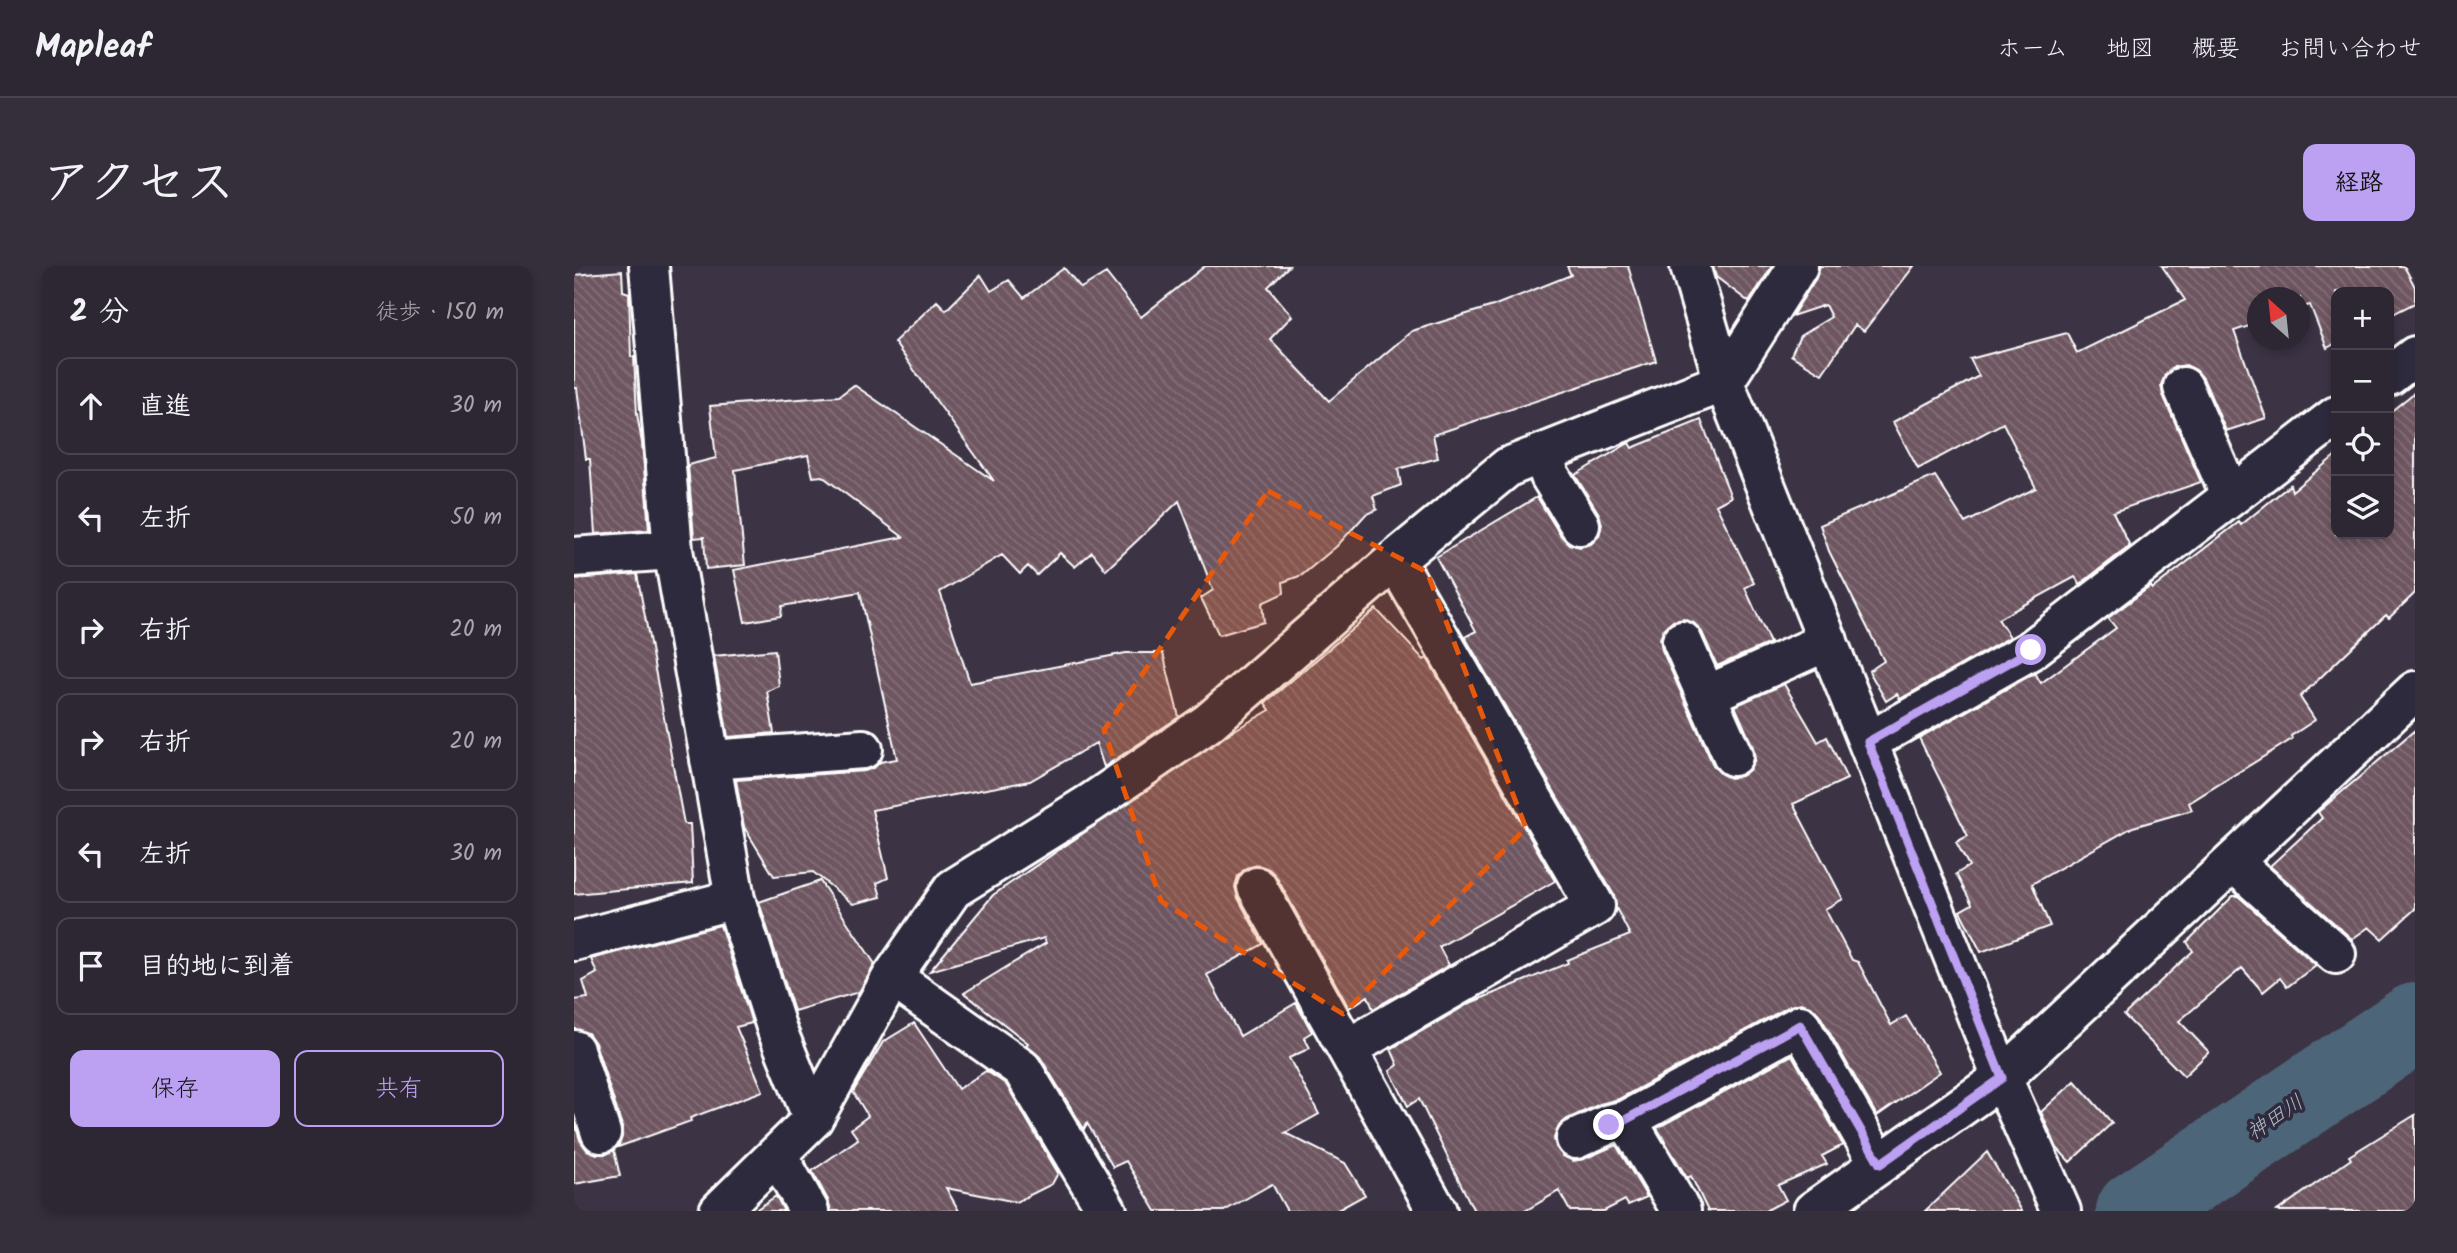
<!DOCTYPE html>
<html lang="ja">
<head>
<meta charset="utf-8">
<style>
  body { margin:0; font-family:Kalam,"Klee One",sans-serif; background:#352e3b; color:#f1f3f6 }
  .controls { position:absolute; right:21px; top:21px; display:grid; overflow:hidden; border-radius:14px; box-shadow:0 4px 10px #0003 }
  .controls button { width:63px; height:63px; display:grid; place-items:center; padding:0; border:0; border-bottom:2px solid #48434e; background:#2d2633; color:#f1f3f6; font:35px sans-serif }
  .compass { position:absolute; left:1673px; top:21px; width:63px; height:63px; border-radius:50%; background:#2d2633; box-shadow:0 4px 10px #0003; rotate:333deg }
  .stop { position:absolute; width:21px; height:21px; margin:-16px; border:5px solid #bca0f2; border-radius:50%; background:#fff }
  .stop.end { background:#bca0f2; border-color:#fff; box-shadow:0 2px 7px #0008 }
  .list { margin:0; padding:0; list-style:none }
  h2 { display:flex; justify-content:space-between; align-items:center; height:91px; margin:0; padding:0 28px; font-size:30px }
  h2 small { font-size:23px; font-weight:400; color:#a7a5ac }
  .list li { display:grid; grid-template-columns:46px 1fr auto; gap:21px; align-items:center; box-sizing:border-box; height:98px; margin:0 14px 14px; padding:0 14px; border:2px solid #48434e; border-radius:14px }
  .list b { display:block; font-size:26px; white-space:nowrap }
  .list em { font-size:23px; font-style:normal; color:#a7a5ac }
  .actions { display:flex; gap:14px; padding:21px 28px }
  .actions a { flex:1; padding:16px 0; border:2px solid #bca0f2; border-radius:14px; text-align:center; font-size:24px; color:#bca0f2 }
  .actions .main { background:#bca0f2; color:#111 }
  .icon { flex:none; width:38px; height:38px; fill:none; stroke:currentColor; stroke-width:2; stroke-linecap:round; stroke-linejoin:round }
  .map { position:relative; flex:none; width:1841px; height:945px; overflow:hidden; border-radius:14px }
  header { display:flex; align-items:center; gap:42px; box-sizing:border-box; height:98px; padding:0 35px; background:#2d2633; border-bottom:2px solid #48434e }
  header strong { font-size:33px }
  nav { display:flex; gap:38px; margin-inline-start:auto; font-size:24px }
  .intro { display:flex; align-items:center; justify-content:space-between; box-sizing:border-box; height:168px; padding:0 42px }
  h1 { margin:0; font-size:49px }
  .button { padding:18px 32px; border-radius:14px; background:#bca0f2; color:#111; font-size:24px; font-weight:700 }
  main { display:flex; gap:42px; padding:0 42px }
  aside { flex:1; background:#2d2633; border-radius:14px; box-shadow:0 4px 10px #0003 }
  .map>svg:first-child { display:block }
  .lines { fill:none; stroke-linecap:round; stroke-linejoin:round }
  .river { stroke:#4e6578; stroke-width:80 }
  .building { fill:url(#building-back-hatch); stroke:#fff; stroke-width:2 }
  .minor-casing { stroke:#fff; stroke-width:44 }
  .minor { stroke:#2f2a3d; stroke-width:38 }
  .route { stroke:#bca0f2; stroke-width:9 }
  .marked { fill:#e8590c; fill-opacity:0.2; stroke:#e8590c; stroke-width:5; stroke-dasharray:14 9; stroke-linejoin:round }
  .labels { text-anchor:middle; stroke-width:7; stroke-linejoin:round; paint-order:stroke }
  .water-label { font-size:21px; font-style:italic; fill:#afbac2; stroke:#2f2a3d }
</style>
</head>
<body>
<header>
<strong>Mapleaf</strong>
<nav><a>ホーム</a><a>地図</a><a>概要</a><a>お問い合わせ</a></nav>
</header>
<div class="intro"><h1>アクセス</h1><a class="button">経路</a></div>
<main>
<aside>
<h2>2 分<small>徒歩 · 150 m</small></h2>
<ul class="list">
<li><svg class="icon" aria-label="ahead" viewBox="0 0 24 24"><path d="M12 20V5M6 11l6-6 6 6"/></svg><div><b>直進</b></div><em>30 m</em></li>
<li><svg class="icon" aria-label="left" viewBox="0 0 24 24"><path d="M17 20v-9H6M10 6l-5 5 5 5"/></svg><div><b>左折</b></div><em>50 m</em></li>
<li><svg class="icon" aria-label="right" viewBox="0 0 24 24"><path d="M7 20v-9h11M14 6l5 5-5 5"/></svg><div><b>右折</b></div><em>20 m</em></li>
<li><svg class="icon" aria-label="right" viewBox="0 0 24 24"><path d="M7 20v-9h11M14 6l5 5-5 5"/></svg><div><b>右折</b></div><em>20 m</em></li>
<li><svg class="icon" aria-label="left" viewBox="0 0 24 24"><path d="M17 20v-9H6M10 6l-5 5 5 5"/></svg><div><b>左折</b></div><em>30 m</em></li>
<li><svg class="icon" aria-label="arrive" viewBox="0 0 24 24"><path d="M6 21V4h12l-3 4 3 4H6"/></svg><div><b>目的地に到着</b></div></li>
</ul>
<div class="actions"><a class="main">保存</a><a>共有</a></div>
</aside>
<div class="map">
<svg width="1841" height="945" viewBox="0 0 1841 945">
  <defs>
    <pattern id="building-back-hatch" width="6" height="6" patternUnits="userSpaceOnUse" patternTransform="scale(1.75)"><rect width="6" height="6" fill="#6e5661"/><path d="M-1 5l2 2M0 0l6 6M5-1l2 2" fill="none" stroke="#846f79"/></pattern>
  </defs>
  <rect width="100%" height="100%" fill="#3c3344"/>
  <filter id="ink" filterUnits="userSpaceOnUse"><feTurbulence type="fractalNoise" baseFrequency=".0143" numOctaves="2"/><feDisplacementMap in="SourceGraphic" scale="14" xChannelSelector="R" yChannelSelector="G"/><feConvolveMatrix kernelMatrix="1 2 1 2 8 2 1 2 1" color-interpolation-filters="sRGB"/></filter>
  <g filter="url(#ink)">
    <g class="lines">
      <!-- river -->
      <path class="river" d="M1562,945L1841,757"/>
    </g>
    <!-- building -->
    <path class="building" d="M631,0H715L694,21L718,50L696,73L755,135L838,65L919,40L997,9L993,0H1054L1082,95L859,169L864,192L824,203L827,219L799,230L803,244L792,248L763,280L728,309L709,316L710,327L688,337L690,356L645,369L627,332L639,324L605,235L532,304L518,286L501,301L486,287L463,309L454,300L446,308L428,289L366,326L396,417L552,387H589L605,451L530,501L522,477L456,515L298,544L314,612L303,617L307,631L279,638L239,606L200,610L170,561L162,514L291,505L301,501L306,496L323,493L286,326L208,340L207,350L171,356L160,304L329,271L248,210L239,211L234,189L161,204L171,299L132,303L130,271L120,272L114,199L142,192L136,140L265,130L280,119L420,215L320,76L363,35L372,44L407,9L417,25L435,14L450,32L490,2L507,22L532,7L567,51Z
      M1139,0H1198L1175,36L1142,11Z
      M1246,0H1340L1290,65L1281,59L1248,108L1217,89L1226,70L1257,51L1251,39L1218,50L1242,12Z
      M1588,0H1830L1841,21V37L1815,50V26H1762V77L1753,82L1736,39L1726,42V32H1684V57L1660,65L1692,152L1652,165L1629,112L1622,104L1612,99L1600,101L1591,109L1587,119L1589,129L1627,216L1539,246L1556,280L1506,318L1501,311L1424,353L1436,371L1326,433L1323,428L1312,435L1295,405L1310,395L1255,285L1246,259L1361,210L1391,257L1462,222L1429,157L1344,203L1319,156L1405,110L1396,93L1493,67L1503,87L1611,34Z
      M48,5L49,25L55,27L57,91H60L63,148L68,177L75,264L21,268L16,193H12L3,122H0V9Z
      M1841,126V327L1815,352L1812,349L1726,431L1741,454L1717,470L1718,473L1615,537L1618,544L1559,561L1458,618L1476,660L1407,686L1386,645L1398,638L1382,608L1395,600L1382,576L1394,570L1345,472L1461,407L1467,417L1542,362L1534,352L1577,320L1578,323L1665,256L1667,259L1716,219L1718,225L1762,189V268H1815V147Z
      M1127,154L1157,231L1142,239L1180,317L1171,322L1196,377L1143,400L1128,366L1120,357L1110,353L1099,355L1090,363L1086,373L1088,384L1139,499L1147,508L1156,512L1167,510L1176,503L1181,493L1179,481L1161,440L1210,418L1244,476L1253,471L1273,513L1219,538L1269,633L1251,643L1278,694L1284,696L1317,759L1332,750L1366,806L1303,850L1245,748L1238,741L1227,737L1216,740L1045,833L1026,838L993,853L985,860L980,872L982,881L989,890L999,895L1010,893L1042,879L1073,931L1054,939L1051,934L1030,945H996L985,925L951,945H900L845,833L834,840L816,805L824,799L817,783L896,737L994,697L993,694L1056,669L1042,642L1040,629L891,371L902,365L862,291L963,231L987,270L995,278L1006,281L1017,278L1025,270L1028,258L1025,248L1001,209L1053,178L1055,177L1058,182Z
      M63,308L110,558H116L119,617L0,628V313Z
      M802,343L850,394L853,392L981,615L865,681L875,699L799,743L794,730L775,742L702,610L695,603L684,599L672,602L664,610L661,621L664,632L689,678L633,709L666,770L722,737L738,766L730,771L736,782L715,792L745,848L711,867L771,897L791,929L762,945H713L698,918L650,945H582L552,895L539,901L513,857L510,863L466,791L452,779L454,777L390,727L472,677L470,672L356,705L419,629L657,466L696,444L691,437Z
      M201,384L205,420L193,425L200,467L154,471L140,390Z
      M1841,464V643L1808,673L1795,661L1778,673L1696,600L1748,552L1744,546Z
      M246,615L301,698L285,726L220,745L185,636Z
      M1659,630H1664L1742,699L1713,721L1706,712L1689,726L1668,702L1605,755L1635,786L1610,810L1550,749L1619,685L1613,676Z
      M146,659L178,757L162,761L189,825L116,852L117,855L44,881L48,871V860L21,777L14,767L0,763V734L14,732L9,715L23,707L17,693Z
      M340,757L384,823L412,805L432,818L484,907L478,918L442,936L372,922L385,945H257L254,934L238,905L284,873L277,863L294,850L279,826L309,776Z
      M1218,789L1269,879L1248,890L1253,898L1204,919L1212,934L1191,945H1134L1117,910L1113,912L1083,862Z
      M1501,815L1538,857L1496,896L1483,882L1467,846Z
      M1841,849V945H1703L1777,893L1775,890Z
      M0,855L6,874L13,884L23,888H33L40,884L46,910L0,918Z
      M1413,886L1448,945H1351Z
      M202,930L210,945H180Z"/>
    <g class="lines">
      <!-- minor casing -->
      <g class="minor-casing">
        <path id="minor" d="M75,0L99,284L161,633L203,764L239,853
          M1116,0L1150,116L1428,812L1487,945
          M1815,110L1841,90
          M1609,121L1657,230
          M969,188L976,210L1006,259
          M0,291L99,284
          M1108,375L1159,490
          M1133,429L1254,375
          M1294,476L1457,384L1762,150
          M136,494L289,483
          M1659,596L1762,688
          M683,621L863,945
          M0,675L161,633
          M318,711L448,803L533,945
          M773,783L1021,640L821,294
          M0,784L27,867
          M1053,854L1107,945
          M1002,873L1035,858L1053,854L1226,759L1305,898
          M203,888L235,945
          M145,945L239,853L318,711L379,623L517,537L634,457L821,294L934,201L1150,116L1224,0
          M1239,945L1428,812L1841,425"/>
      </g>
      <!-- minor -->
      <use href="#minor" class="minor"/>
    </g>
  </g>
  <g class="lines" filter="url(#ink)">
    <!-- route -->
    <path class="route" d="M1035,859L1053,853L1226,759L1306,898L1428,812L1294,476L1457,384"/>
  </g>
  <!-- marked area -->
  <path class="marked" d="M694,225L853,306L952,562L769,748L587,635L530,464Z"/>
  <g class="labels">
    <!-- water labels -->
    <g class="water-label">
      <text transform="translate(1701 851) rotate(-34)" y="7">神田川</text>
    </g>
  </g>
</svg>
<div class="controls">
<button>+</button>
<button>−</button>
<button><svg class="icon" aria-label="locate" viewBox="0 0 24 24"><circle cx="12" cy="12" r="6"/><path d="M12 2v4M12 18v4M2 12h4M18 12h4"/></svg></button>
<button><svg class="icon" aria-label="layers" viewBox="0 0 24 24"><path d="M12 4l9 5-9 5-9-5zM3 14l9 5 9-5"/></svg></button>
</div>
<svg class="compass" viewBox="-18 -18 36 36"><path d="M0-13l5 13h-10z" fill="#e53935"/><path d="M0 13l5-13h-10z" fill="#a7a5ac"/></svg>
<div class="stop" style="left:1457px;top:384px"></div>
<div class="stop end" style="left:1035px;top:859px"></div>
</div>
</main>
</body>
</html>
